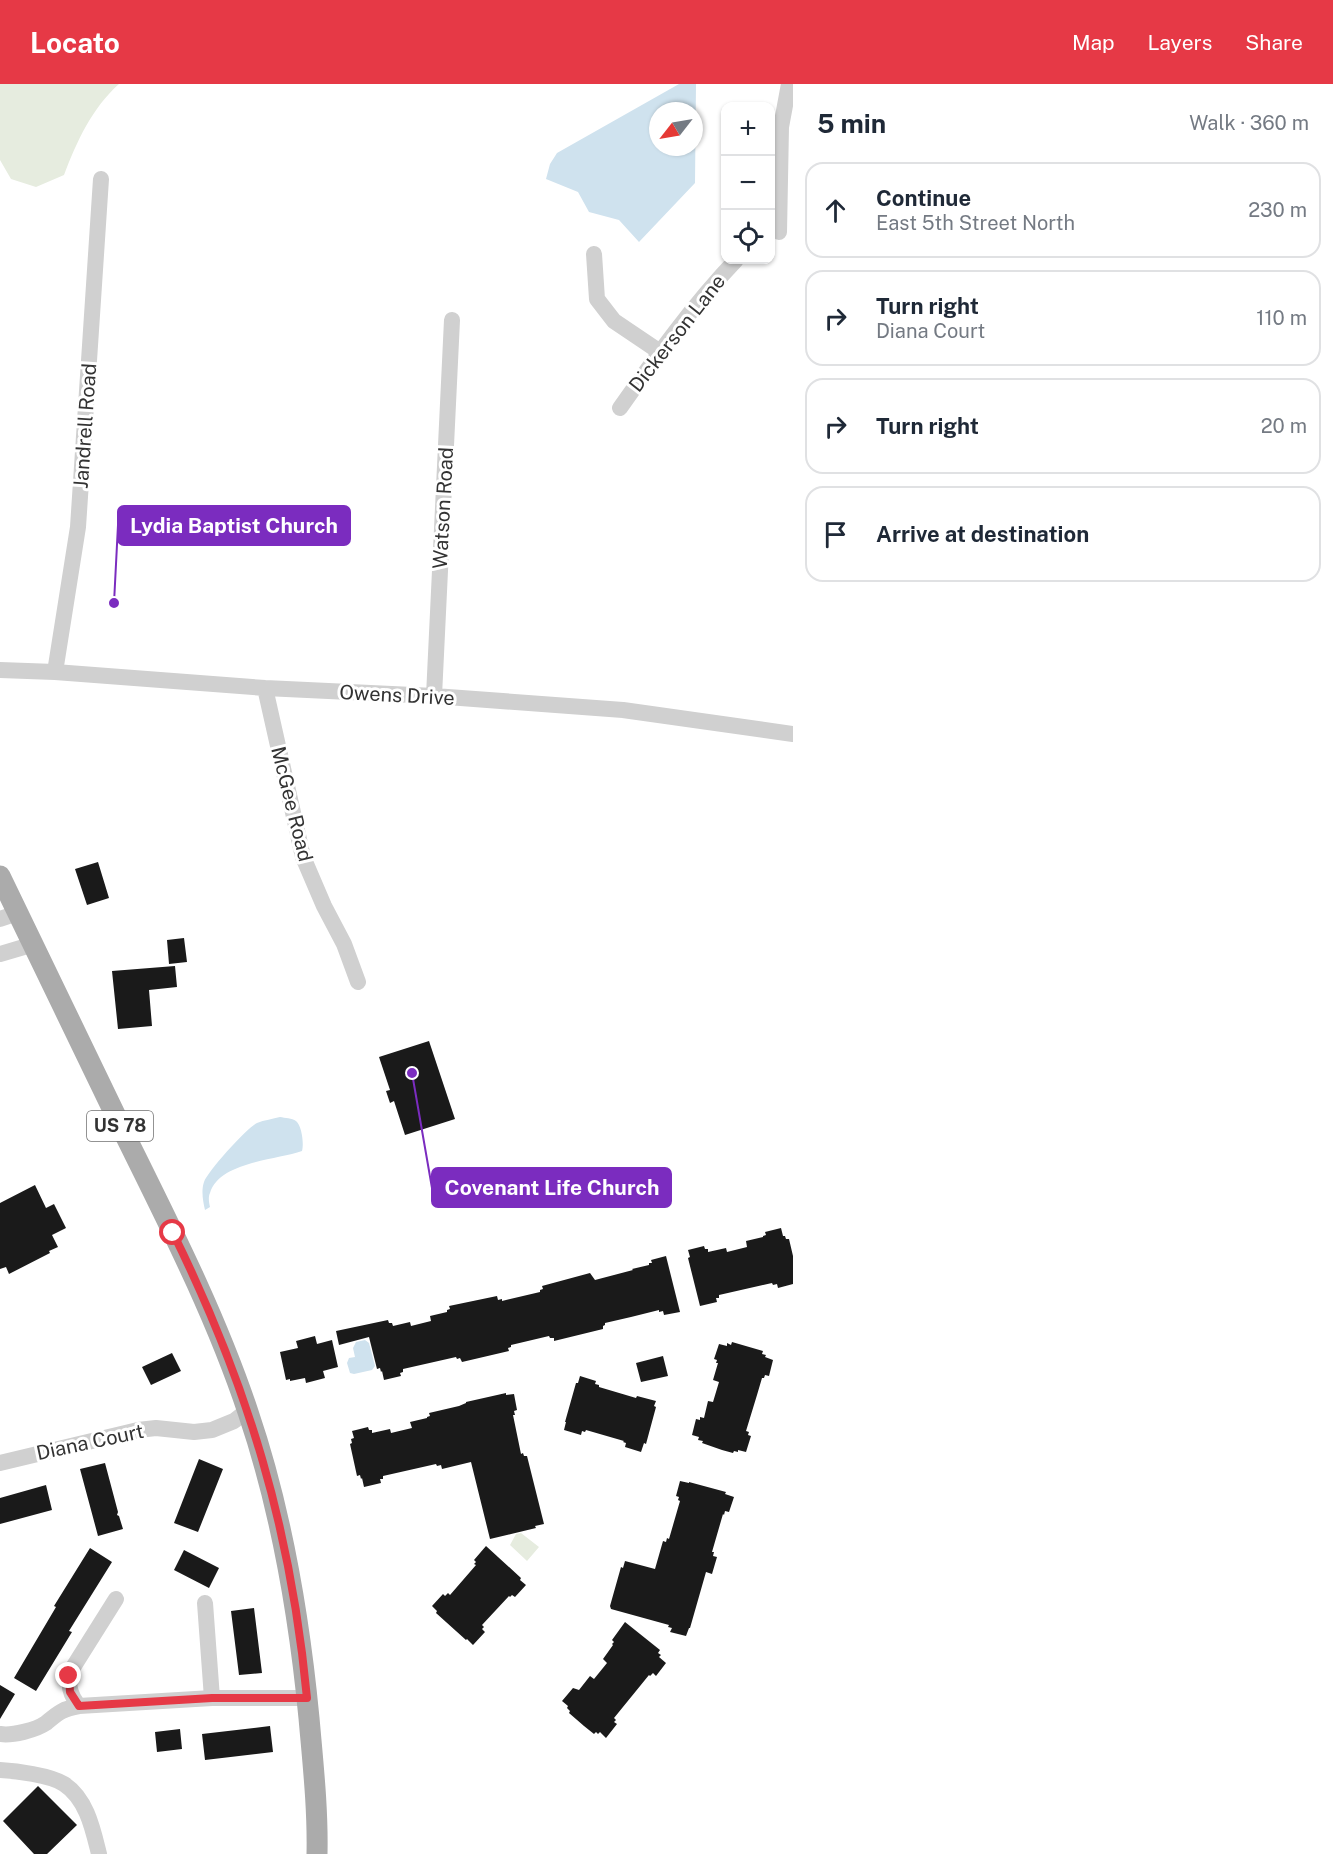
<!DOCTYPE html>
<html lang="en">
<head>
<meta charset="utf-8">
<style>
  body { margin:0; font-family:"Public Sans",sans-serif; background:#f2f2f3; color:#1f2937 }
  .controls { position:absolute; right:18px; top:18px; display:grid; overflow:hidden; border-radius:12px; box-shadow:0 2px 4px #0004 }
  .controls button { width:54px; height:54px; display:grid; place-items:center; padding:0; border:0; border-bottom:2px solid #e0e1e3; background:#fff; color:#1f2937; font:30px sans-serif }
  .compass { position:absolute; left:649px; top:18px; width:54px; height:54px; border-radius:50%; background:#fff; box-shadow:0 2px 4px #0004; rotate:239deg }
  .stop { position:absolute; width:18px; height:18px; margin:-14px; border:4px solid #e63946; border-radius:50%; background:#fff }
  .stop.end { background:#e63946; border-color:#fff; box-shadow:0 2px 6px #0008 }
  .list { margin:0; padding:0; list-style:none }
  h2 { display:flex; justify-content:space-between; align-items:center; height:78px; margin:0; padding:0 24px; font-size:26px }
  h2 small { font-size:20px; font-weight:400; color:#747a83 }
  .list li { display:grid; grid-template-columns:39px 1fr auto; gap:18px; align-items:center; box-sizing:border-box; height:96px; margin:0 12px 12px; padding:0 12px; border:2px solid #e0e1e3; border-radius:18px }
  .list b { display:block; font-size:22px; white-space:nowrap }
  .list p { margin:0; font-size:20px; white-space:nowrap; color:#747a83 }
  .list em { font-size:20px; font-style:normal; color:#747a83 }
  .icon { flex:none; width:33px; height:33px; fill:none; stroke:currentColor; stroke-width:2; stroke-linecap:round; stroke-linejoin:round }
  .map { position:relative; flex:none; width:793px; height:1770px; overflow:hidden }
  header { display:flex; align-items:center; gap:36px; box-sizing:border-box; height:84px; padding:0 30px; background:#e63946; color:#fff }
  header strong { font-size:28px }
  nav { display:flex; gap:33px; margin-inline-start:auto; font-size:21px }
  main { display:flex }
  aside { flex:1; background:#fff }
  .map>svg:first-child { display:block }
  .green { fill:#e6ecdf }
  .water { fill:#cfe2ee; fill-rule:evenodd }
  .building { fill:#1a1a1a }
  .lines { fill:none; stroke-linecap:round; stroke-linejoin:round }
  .minor { stroke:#d0d0d0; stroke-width:16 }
  .major { stroke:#ababab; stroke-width:21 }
  .route { stroke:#e63946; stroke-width:8 }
  .labels { text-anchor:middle; stroke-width:6; stroke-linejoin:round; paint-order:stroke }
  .shield { fill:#fff; stroke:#707070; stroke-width:1.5 }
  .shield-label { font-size:18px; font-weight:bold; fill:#333 }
  .street-label { font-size:20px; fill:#333; stroke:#fff }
  .leader { fill:none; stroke:#7b2cbf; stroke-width:2 }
  .callout-dot { fill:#7b2cbf; stroke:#fff; stroke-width:2 }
  .callout { fill:#7b2cbf; stroke:#7b2cbf; stroke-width:2 }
  .callout-label { font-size:21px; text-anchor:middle; font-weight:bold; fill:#fff }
</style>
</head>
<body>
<header>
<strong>Locato</strong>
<nav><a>Map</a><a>Layers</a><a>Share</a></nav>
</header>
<main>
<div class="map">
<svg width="793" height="1770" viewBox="0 0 793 1770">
  <rect width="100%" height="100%" fill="#fff"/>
  <!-- green -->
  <path class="green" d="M0,0H119C92,24 77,57 64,91L36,103L11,95L0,76Z
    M521,1449L539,1463L527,1477L510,1461L516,1450Z"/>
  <!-- water -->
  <path class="water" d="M679,0H696L695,99L639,158L619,136L589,128L578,108L546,95L550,80L557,69ZM658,27H694V63H658Z
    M280,1033C285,1034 292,1034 296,1037C302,1042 304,1060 302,1067C276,1076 219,1078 210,1109C208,1113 209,1119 210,1123L205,1126C203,1117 201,1107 204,1098C208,1087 247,1044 257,1039C264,1036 273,1035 280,1033Z
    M365,1256L369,1259L375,1282L372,1286L354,1290L350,1289L347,1279L349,1274L355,1273L353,1264L356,1258Z"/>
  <!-- building -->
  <path class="building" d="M98,778L109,814L87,821L75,785Z
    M184,854L187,878L169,880L167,856Z
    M175,882L177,903L149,906L152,942L118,945L112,887Z
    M429,957L455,1035L405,1051L394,1017L390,1019L386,1007L390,1006L379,973Z
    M35,1101L46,1124L54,1120L66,1144L52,1151L58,1163L49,1167L50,1169L9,1190L6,1183L0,1185V1119Z
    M781,1144L783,1152H785L786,1155H789L793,1172V1200L778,1204L777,1200L773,1201L772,1199L719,1211V1214H716L717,1218L700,1222L688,1174L690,1173L688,1166L704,1162L705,1165H708V1168L726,1164L727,1168L747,1163L746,1157L763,1153V1152L766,1151L765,1148Z
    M666,1172L680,1228L664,1231L663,1227L659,1228V1226L631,1233L605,1239V1241L603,1242V1245L554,1257V1254H550L549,1252L511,1261V1263L508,1264L509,1267L462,1278L460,1274L457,1275L456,1273L403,1285V1288L400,1289L401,1292L384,1296L382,1287L381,1288L380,1284L377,1285L369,1253L339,1261L336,1247L388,1236L389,1239H392L393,1242L410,1238L411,1242L431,1237L430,1232L447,1228V1226L450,1225L449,1222L497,1212L498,1216L502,1215V1217L540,1208V1206L543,1205L542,1202L590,1189L595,1196L633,1186L632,1185L649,1181V1179H652L651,1176Z
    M315,1252L317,1260L332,1256L338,1283L323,1287L325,1294L306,1299L305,1294L290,1297V1295L286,1296L280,1268L298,1264L296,1257Z
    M732,1258L763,1267L762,1270L766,1271L765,1273L773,1276L769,1292L765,1291L764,1294H762L757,1311L746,1347L749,1348L748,1351L751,1352L746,1368L738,1366V1368L734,1367L733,1369L722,1366L702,1359L703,1357L698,1356L699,1353L692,1351L696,1335L700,1336V1333L704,1334L708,1317L713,1318L719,1298L713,1296L718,1279H716L717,1276L714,1275L719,1260L727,1262V1259L731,1261Z
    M172,1269L181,1287L151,1301L142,1283Z
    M663,1272L668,1292L641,1298L636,1279Z
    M580,1292L596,1297L595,1300L599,1301V1303L636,1314L637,1312L656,1317L654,1322L656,1323L646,1360L644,1359L641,1368L625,1363L626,1359L623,1358L624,1357L586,1346L585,1348L582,1347L581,1351L564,1346L566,1338H565L576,1299H578Z
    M506,1309V1311L514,1310L517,1326L514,1327L515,1331H513L521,1370L523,1369L524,1372H527L544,1440L535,1442L536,1444L490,1455L471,1378L442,1385L441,1381L437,1382L436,1380L383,1392V1395H380L381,1399L364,1403L362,1394L361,1395L360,1391L357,1392L350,1360L352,1359L351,1355L354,1354L352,1347L368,1343L369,1346H372V1349L390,1345L391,1349L412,1344L410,1338L427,1334V1333L430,1332L429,1329L459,1322L466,1319V1318Z
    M199,1375L223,1385L198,1448L174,1439Z
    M105,1379L118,1428L117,1431L119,1432L123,1445L98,1452L80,1385Z
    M680,1397L689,1399V1398L726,1408L725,1410L734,1413L729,1428L725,1427L724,1431L723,1430L712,1468H714L713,1472L717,1473L712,1490L706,1488L690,1544H689L686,1552L670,1548L672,1544L668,1543L669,1541L611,1525L610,1522L621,1483L623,1484L625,1477L655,1485L663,1457L666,1458L667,1454L669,1455L680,1417L678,1416L679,1413L676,1412Z
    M46,1401L52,1426L0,1440V1414Z
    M486,1462L521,1494L520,1496L526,1501L515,1513L512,1511L510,1513L509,1512L482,1541L484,1543L482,1545L485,1548L473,1561L467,1555L466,1556L436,1529L437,1527L432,1522L443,1510L445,1512L448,1509L450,1511L476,1481L474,1480L476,1478L474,1476Z
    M90,1464L112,1478L69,1547L72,1548L36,1607L14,1594L56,1523L54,1522Z
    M184,1466L219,1484L209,1504L174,1486Z
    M254,1524L262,1589L239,1591L231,1527Z
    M625,1538L660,1566L658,1569L661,1571L659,1573L666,1579L656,1592L653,1589L650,1592L649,1591L614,1634L616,1636L614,1638L617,1640L606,1654L600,1648L598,1650L596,1648L594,1650L584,1642L569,1629L570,1627L567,1624L568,1622L562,1617L573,1604L579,1606L590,1592L594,1595L607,1579L603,1575L613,1561L612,1560L614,1558L612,1556Z
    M0,1601L15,1610L0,1635Z
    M270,1642L273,1668L205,1676L202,1650Z
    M180,1645L182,1665L157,1668L155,1648Z
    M38,1702L77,1741L47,1770H34L3,1737Z"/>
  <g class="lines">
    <!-- minor -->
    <path class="minor" d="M779,148L781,43L789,0
      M594,170L597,215L614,237L660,268
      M620,324C656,273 693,221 736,176
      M0,586L55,588L265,604L434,612L623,626L793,650
      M55,588L78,443L101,95
      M265,604L303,773L324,822L344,860L358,898
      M434,612L452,236
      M0,835L18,829
      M0,870L34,860
      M0,1379L138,1346L156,1344L194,1348L212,1346L234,1337L248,1326
      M205,1519L212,1614
      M79,1622C69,1610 67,1599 72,1585L116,1515
      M0,1650C12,1652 36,1646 46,1639C58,1629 62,1625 79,1622L212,1614H307
      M0,1686C16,1687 50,1691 64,1700C87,1715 93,1746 99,1770"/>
    <!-- major -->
    <path class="major" d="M0,792C42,878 83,965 125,1051C170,1142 216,1232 248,1328C282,1428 299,1530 309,1634C313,1680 318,1725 317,1770"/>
  </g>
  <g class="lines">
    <!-- route -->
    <path class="route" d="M69,1592L70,1608L79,1622L212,1614H307C291,1445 248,1301 173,1149"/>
  </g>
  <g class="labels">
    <!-- shield labels -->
    <rect class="shield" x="87" y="1027" width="66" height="30" rx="4.5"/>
    <g class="shield-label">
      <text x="120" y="1048">US 78</text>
    </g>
    <!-- street labels -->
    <g class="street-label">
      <text transform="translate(677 249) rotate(-52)" y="7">Dickerson Lane</text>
      <text transform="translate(85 342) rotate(-86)" y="7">Jandrell Road</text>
      <text transform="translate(443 424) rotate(-87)" y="7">Watson Road</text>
      <text transform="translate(397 611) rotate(3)" y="7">Owens Drive</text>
      <text transform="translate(292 720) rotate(76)" y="7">McGee Road</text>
      <text transform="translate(90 1358) rotate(-12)" y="7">Diana Court</text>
    </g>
  </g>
  <!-- callouts -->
  <path class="leader" d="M114 519L118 441M412 989L432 1104"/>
  <g class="callout-dot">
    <circle cx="114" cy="519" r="6"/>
    <circle cx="412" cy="989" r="6"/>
  </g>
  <g class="callout">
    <rect x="118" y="422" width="232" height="39" rx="6"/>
    <rect x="432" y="1084" width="239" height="39" rx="6"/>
  </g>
  <g class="callout-label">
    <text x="234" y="449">Lydia Baptist Church</text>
    <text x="552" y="1111">Covenant Life Church</text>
  </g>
</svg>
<div class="controls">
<button>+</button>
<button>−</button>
<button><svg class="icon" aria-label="locate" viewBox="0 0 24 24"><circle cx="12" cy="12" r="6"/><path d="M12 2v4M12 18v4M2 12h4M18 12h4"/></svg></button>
</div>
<svg class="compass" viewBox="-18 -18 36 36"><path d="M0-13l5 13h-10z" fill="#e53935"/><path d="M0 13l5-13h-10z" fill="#747a83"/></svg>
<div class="stop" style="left:173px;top:1149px"></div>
<div class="stop end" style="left:69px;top:1592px"></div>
</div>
<aside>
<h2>5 min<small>Walk · 360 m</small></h2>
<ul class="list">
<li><svg class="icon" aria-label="ahead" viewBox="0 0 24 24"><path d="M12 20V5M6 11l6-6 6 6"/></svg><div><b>Continue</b><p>East 5th Street North</p></div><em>230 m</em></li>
<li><svg class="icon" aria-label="right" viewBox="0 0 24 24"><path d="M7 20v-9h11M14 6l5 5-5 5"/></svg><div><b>Turn right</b><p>Diana Court</p></div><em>110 m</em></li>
<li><svg class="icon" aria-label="right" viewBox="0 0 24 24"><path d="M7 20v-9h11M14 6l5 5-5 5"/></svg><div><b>Turn right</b></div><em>20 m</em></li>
<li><svg class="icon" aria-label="arrive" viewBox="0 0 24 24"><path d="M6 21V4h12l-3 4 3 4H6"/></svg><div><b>Arrive at destination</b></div></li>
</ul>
</aside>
</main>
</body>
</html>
